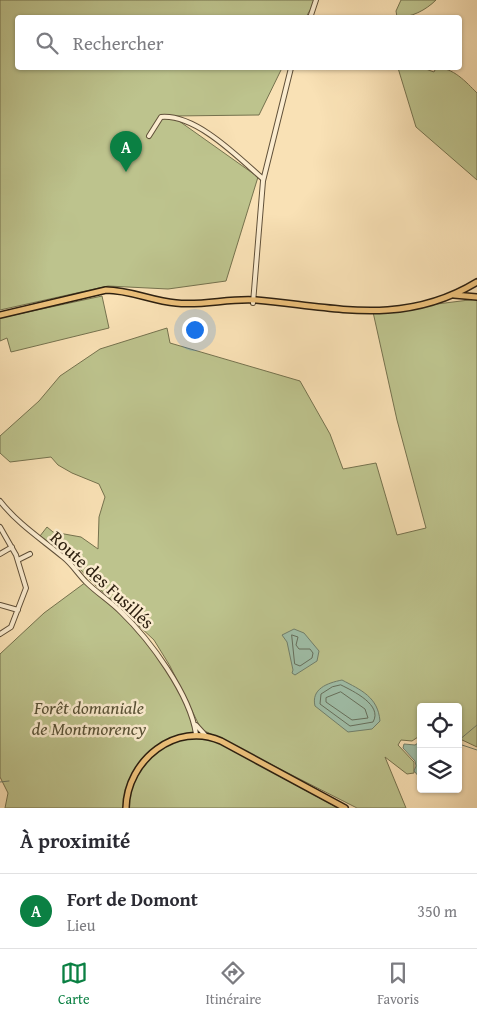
<!DOCTYPE html>
<html lang="fr">
<head>
<meta charset="utf-8">
<style>
  body { margin:0; font-family:"Gentium Book Plus",serif; background:#f7f7f7; color:#2b2b33 }
  .controls { position:absolute; right:15px; bottom:15px; display:grid; overflow:hidden; border-radius:5px; box-shadow:0 1px 4px #0004 }
  .controls button { width:45px; height:45px; display:grid; place-items:center; padding:0; border:0; border-bottom:1px solid #e1e1e2; background:#fff; color:#2b2b33; font:25px sans-serif }
  .you { position:absolute; left:194px; top:329px; width:18px; height:18px; margin:-12px; border:4px solid #fff; border-radius:50%; background:#1a73e8; box-shadow:0 0 0 8px #1a73e833 }
  .badge { display:grid; place-items:center; width:32px; height:32px; border-radius:50%; background:#0b8043; color:#fff; font-size:16px; font-weight:700 }
  .pin { position:absolute; translate:-50% -41px; filter:drop-shadow(0 1px 2px #0008) }
  .pin::after { content:''; position:absolute; top:26px; width:18px; height:15px; background:inherit; clip-path:polygon(0 0,100% 0,50% 100%) }
  .list { margin:0; padding:0; list-style:none }
  h2 { display:flex; justify-content:space-between; align-items:center; height:65px; margin:0; padding:0 20px; font-size:21px }
  h2 small { font-size:16px; font-weight:400; color:#7c7c81 }
  .list li { display:grid; grid-template-columns:32px 1fr auto; gap:15px; align-items:center; box-sizing:border-box; height:75px; padding:0 20px; border-top:1px solid #e1e1e2 }
  .list b { display:block; font-size:19px; white-space:nowrap }
  .list p { margin:0; font-size:16px; white-space:nowrap; color:#7c7c81 }
  .list em { font-size:16px; font-style:normal; color:#7c7c81 }
  .icon { flex:none; width:28px; height:28px; fill:none; stroke:currentColor; stroke-width:2; stroke-linecap:round; stroke-linejoin:round }
  .map { position:relative; flex:none; width:477px; height:808px; overflow:hidden }
  .search { position:absolute; background:#fff; box-shadow:0 1px 4px #0004; left:15px; right:15px; top:15px; height:55px; display:flex; align-items:center; gap:12px; box-sizing:border-box; padding:0 18px; border-radius:5px; color:#7c7c81; font-size:19px }
  .sheet { height:140px; background:#fff }
  nav { display:flex; justify-content:space-around; align-items:center; box-sizing:border-box; height:70px; border-top:1px solid #e1e1e2; background:#fff; font-size:14px; color:#7c7c81 }
  nav a { display:grid; justify-items:center; gap:2px }
  nav .on { color:#0b8043 }
  .map>svg:first-child { display:block }
  .green { fill:#bdc38d; stroke:#75724e }
  .water { fill:#9fbea8; stroke:#717f6b }
  .lines { fill:none; stroke-linecap:round; stroke-linejoin:round }
  .shore { stroke:#666f5c; stroke-width:1 }
  .stream { stroke:#717f6b; stroke-width:1 }
  .minor-casing { stroke:#605039; stroke-width:6 }
  .major-casing { stroke:#2d2010; stroke-width:8 }
  .minor { stroke:#fbeccf; stroke-width:4 }
  .major { stroke:#ecc07a; stroke-width:5 }
  .labels { text-anchor:middle; stroke-width:5; stroke-linejoin:round; paint-order:stroke }
  .street-label { font-size:18px; fill:#2d2010; stroke:#fbeccf }
  .park-label { font-size:18px; font-style:italic; fill:#585136; stroke:#fbeccf }
</style>
</head>
<body>
<div class="map">
<svg width="477" height="808" viewBox="0 0 477 808">
  <rect width="100%" height="100%" fill="#f9e1b5"/>
  <filter id="stains"><feTurbulence type="fractalNoise" baseFrequency=".004" numOctaves="4"/><feColorMatrix values="0 0 0 0 .2 0 0 0 0 .09 0 0 0 0 .02 0 0 0 .5 -.17"/></filter>
  <radialGradient id="worn" r=".72"><stop offset=".6" stop-color="#630" stop-opacity="0"/><stop offset="1" stop-color="#630" stop-opacity=".3"/></radialGradient>
  <!-- green -->
  <path class="green" d="M0,0H316L306,17L18,18V68H282L259,115L172,116L258,177L226,281L168,289L108,286L0,310Z
    M401,0H436C426,10 411,18 397,17L396,11Z
    M398,68H423L434,72L436,68C453,67 466,82 477,93V180L416,127Z
    M102,296L109,328L11,352L7,338L0,341V318Z
    M477,299V747L458,738V707H421V735L412,741L401,740L398,745L414,762V773L407,774L385,757L406,808H357L201,729L170,666L154,640L91,581L66,554L40,536L47,527L53,532L81,537L98,549L99,517L105,497L99,484L72,473L58,465L51,457L10,462L0,453V436L39,401L60,376L100,349L167,328L170,343L300,381L330,434L343,469L376,463L397,535L426,528L397,420L373,312Z
    M86,582L134,625L167,670L194,721L193,729L338,808H5L8,793L0,777V654L44,613Z"/>
  <!-- water -->
  <path class="water" d="M294,629L304,633L319,651L317,661L295,675L292,673L293,670L287,642L282,635Z
    M342,680C361,690 378,697 380,721L372,729L348,732L315,706C311,689 327,683 342,680Z
    M421,741V779L414,771L416,766L415,761L403,748L404,744L415,745Z"/>
  <g class="lines">
    <!-- shore -->
    <path class="shore" d="M292,635L298,637L296,645L299,649H310L313,653L312,658L300,666L295,664Z
      M341,685C353,691 383,705 373,722L350,726L320,704L321,694L332,687Z
      M341,692L365,709L368,718L352,720L326,702V698Z"/>
    <!-- stream -->
    <path class="stream" d="M458,741L477,725
      M462,745L477,750
      M0,782L9,781"/>
    <!-- minor casing -->
    <g class="minor-casing">
      <path id="minor" d="M310,18L316,0
        M149,136L161,117C196,114 238,157 263,179
        M253,303L263,181L291,68
        M0,501C18,524 40,538 63,557C72,564 78,574 86,582C97,593 110,601 121,612C150,640 190,694 196,734
        M0,527L16,555L26,588L11,627L0,634
        M0,554L12,547
        M18,560L30,554
        M0,605L18,610
        M196,725L206,736"/>
    </g>
    <!-- major casing -->
    <g class="major-casing">
      <path id="major" d="M454,295L477,297
        M0,315L106,290C130,290 152,301 176,303C203,306 229,298 256,300C335,307 403,327 477,282
        M126,808C127,760 176,721 221,741L345,808"/>
    </g>
    <!-- minor -->
    <use href="#minor" class="minor"/>
    <!-- major -->
    <use href="#major" class="major"/>
  </g>
  <g class="labels">
    <!-- street labels -->
    <g class="street-label">
      <text transform="translate(102 580) rotate(43)" y="6">Route des Fusillés</text>
    </g>
    <!-- park labels -->
    <g class="park-label">
      <text x="89" y="714">Forêt domaniale<tspan x="89" dy="21">de Montmorency</tspan></text>
    </g>
  </g>
  <rect width="100%" height="100%" filter="url(#stains)"/>
  <rect width="100%" height="100%" fill="url(#worn)"/>
</svg>
<div class="controls">
<button><svg class="icon" aria-label="locate" viewBox="0 0 24 24"><circle cx="12" cy="12" r="6"/><path d="M12 2v4M12 18v4M2 12h4M18 12h4"/></svg></button>
<button><svg class="icon" aria-label="layers" viewBox="0 0 24 24"><path d="M12 4l9 5-9 5-9-5zM3 14l9 5 9-5"/></svg></button>
</div>
<div class="you"></div>
<div class="pin badge" style="left:126px;top:172px">A</div>
<div class="search"><svg class="icon" aria-label="search" viewBox="0 0 24 24"><circle cx="10" cy="10" r="6"/><path d="M15 15l6 6"/></svg>Rechercher</div>
</div>
<section class="sheet">
<h2>À proximité<small></small></h2>
<ul class="list">
<li><span class="badge">A</span><div><b>Fort de Domont</b><p>Lieu</p></div><em>350 m</em></li>
</ul>
</section>
<nav>
<a class="on"><svg class="icon" aria-label="map" viewBox="0 0 24 24"><path d="M3 6l6-2 6 2 6-2v14l-6 2-6-2-6 2zM9 4v14M15 6v14"/></svg>Carte</a>
<a><svg class="icon" aria-label="directions" viewBox="0 0 24 24"><path d="M12 3l9 9-9 9-9-9zM9 14v-3h6M13 9l2 2-2 2"/></svg>Itinéraire</a>
<a><svg class="icon" aria-label="saved" viewBox="0 0 24 24"><path d="M7 4h10v16l-5-4-5 4z"/></svg>Favoris</a>
</nav>
</body>
</html>
